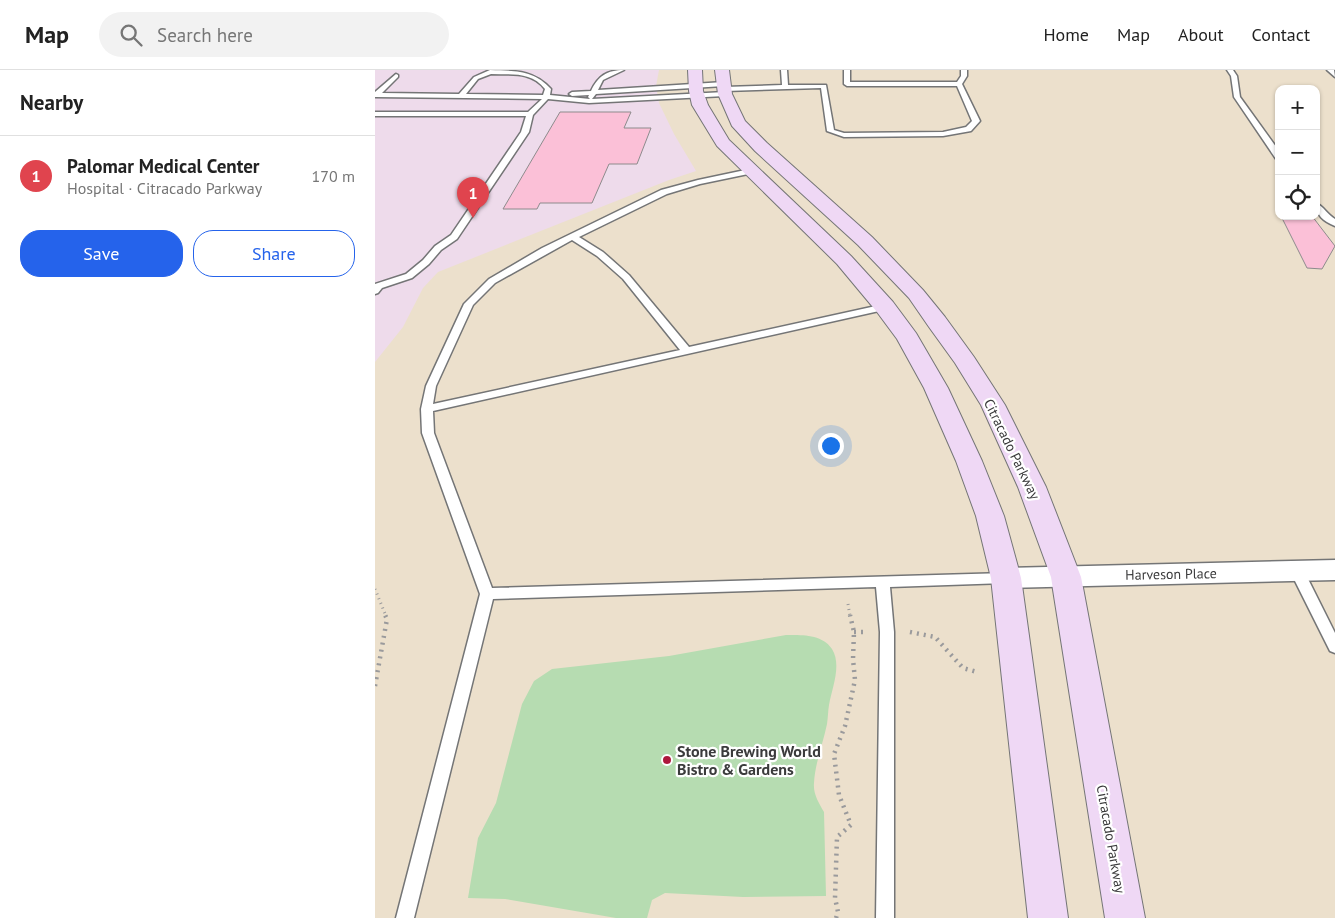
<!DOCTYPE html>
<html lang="en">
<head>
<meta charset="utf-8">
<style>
  body { margin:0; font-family:"PT Sans",sans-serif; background:#f2f2f2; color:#222 }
  .controls { position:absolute; right:15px; top:15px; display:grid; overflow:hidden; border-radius:10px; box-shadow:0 1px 4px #0004 }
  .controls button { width:45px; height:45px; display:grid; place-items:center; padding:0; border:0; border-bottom:1px solid #e0e0e0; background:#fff; color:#222; font:25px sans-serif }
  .you { position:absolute; left:455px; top:375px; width:18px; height:18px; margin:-12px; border:4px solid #fff; border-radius:50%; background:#1a73e8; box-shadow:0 0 0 8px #1a73e833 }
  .badge { display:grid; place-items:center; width:32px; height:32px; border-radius:50%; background:#2563eb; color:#fff; font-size:16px; font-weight:700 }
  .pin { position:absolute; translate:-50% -41px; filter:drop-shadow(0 1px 2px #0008) }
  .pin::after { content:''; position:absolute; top:26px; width:18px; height:15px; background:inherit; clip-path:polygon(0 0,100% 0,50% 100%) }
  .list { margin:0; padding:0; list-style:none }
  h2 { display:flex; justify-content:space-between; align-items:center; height:65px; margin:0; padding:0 20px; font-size:21px }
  h2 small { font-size:16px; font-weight:400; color:#767676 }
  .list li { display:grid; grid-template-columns:32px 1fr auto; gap:15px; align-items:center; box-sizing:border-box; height:80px; padding:0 20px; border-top:1px solid #e0e0e0 }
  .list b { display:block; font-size:19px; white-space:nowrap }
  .list p { margin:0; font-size:16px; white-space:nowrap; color:#767676 }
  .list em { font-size:16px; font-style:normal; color:#767676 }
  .actions { display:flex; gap:10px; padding:15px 20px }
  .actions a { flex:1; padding:11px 0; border:1px solid #2563eb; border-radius:20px; text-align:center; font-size:18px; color:#2563eb }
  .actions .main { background:#2563eb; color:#fff }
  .icon { flex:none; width:28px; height:28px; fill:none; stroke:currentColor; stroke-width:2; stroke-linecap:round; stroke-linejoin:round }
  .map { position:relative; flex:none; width:960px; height:848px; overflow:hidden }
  header { display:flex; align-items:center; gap:30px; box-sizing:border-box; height:70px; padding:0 25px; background:#fff; border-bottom:1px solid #e0e0e0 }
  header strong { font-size:24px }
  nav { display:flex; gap:28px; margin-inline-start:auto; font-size:18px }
  .search { width:350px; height:45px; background:#f2f2f2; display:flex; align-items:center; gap:12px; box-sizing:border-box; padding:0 18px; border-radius:28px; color:#767676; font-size:19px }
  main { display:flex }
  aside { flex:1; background:#fff }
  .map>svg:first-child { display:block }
  .industrial { fill:#ece0cc; fill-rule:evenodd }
  .medical { fill:#eedbeb }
  .green { fill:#b6dcb1 }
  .building { fill:#fbc0d7; stroke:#8d8b8c }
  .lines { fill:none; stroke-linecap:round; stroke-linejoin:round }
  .service-casing { stroke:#747576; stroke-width:3 }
  .minor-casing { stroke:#747576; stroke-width:3 }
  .secondary-casing { stroke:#747576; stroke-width:2 }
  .path-far1 { stroke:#9a9a9c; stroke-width:3; stroke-dasharray:1 4; stroke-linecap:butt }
  .path { stroke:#9a9a9c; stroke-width:4.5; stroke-dasharray:2 5; stroke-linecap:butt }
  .service { fill:#fff; fill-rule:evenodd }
  .minor { fill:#fff; fill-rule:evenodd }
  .secondary { fill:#efd8f5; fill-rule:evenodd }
  .poi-dot { fill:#ad183c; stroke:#fff; stroke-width:2 }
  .labels { text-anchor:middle; stroke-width:4.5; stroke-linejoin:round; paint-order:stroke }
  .street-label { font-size:14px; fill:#3b3b3c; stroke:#fff }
  .near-poi-label { font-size:16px; font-weight:bold; fill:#3b3b3c; stroke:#fff; text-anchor:start }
</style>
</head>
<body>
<header>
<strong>Map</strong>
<div class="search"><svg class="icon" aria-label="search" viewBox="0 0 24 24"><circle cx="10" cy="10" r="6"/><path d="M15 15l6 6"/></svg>Search here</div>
<nav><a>Home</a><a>Map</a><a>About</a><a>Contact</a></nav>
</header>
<main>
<aside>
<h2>Nearby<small></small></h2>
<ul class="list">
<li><span class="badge" style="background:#e0444e">1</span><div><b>Palomar Medical Center</b><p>Hospital · Citracado Parkway</p></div><em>170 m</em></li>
</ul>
<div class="actions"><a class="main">Save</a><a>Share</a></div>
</aside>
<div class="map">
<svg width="960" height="848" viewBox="0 0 960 848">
  <rect width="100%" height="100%" fill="#ebebed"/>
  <!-- industrial -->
  <path class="industrial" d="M0,0H960V848H0ZM904,19H941V146H904Z"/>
  <!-- medical -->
  <path class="medical" d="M0,0H284L281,16L284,33L299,64L321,101L294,110L63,202L48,218L28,257L0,292Z"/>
  <!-- green -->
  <path class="green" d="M411,565C427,565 447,564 457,579C467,595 457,618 454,635C453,641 453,647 452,654C448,674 440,693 439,713C438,724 444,733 449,742L451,826L368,827L290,823L277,830L272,848H241L130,829L93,828L103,768L121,733L147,634L159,611L177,599L294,586Z"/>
  <!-- building -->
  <path class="building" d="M185,42H256L249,58H276L262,94H234L217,133H165L162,139H128Z
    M906,146H937L960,176L947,199L932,198Z"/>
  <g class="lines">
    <!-- service casing -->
    <g class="service-casing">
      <path id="service" d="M115,0C141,1 159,0 176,19L175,25L215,29L213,27L214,25L197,26L194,24L197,22L216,21C223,6 232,0 249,0L228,10L223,20L349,12L352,14L349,16L221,24L217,29L350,22L353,24L350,26L214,33L173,29L158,45L154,62L82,169L66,180L54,194L37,208L7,218L3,223L0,224V214L31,204L48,190L60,176L76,165L146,62L151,46H0V42H153L167,29L0,27V22L21,4L23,5V7L7,23L84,24L99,7ZM116,4C136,5 156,1 170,19L168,25L91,24L103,9Z
        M406,0H412L413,15H451L459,60L469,63L568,62L591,57L597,51L582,16H472L469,14V0H475V12H582L586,6V0H592V6L587,14L605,51L596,61L568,66L469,67L452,61L446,18L350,21L347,19L350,17L407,15Z
        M852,0H858L862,6L865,27L904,81V89H901L859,27L856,6Z
        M952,0H959L960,7Z
        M375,99H378V103L325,114L292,124L204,167L228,182L254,205L314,277L510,234L513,235V239L58,341L59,363L117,518L631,503L636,504L638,508L636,512L631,513L515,517L519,562V848H501L505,562L501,517L118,529L39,848H21L105,524L47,363L46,339L51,316L89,234L114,209L167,178L286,120L323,110ZM197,170L222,186L248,209L305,280L58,334L61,316L98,235L120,213Z
        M941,133C948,136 953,145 960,149V156C948,151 941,145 941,133Z
        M922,496L927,497L960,563V583L955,581L915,501L917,497Z"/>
    </g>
    <!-- minor casing -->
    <g class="minor-casing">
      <path id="minor" d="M960,490V510L631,518L621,515L617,508L621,501L631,498Z"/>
    </g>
    <!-- secondary casing -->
    <g class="secondary-casing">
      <path id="secondary" d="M313,0H327L328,21L333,35L354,70L476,186L518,232L541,263L573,318L607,391L629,446L646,508L693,848H653L616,508L601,446L581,391L549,318L522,269L502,242L462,194L342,76L317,35L314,21Z
        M340,0H354L357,24L370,51L392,73L497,167L548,220L570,247L599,287L630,335L671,417L706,507L770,848H730L676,507L643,417L606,335L580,293L554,257L534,228L483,175L380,81L357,56L343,24Z"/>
    </g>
    <!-- path-far1 -->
    <path class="path-far1" d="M0,519L11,546
      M473,534L475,546"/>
    <!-- path -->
    <path class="path" d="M479,562H491
      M535,562L560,567L588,598L602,602
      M0,616L12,549L10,545
      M461,848L463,842L460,828L462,767L476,755L464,725L459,684L470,656L480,610L478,589L479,562L475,545"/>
    <!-- service -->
    <use href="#service" class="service"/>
    <!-- minor -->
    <use href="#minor" class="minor"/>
    <!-- secondary -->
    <use href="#secondary" class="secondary"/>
  </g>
  <!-- markers -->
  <circle class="poi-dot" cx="292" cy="690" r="5"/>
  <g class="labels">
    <!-- street labels -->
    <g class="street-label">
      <text transform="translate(637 379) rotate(64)" y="5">Citracado Parkway</text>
      <text transform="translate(796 504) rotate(-1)" y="5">Harveson Place</text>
      <text transform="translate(736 769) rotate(80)" y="5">Citracado Parkway</text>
    </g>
    <!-- near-poi labels -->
    <g class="near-poi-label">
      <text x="302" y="687">Stone Brewing World<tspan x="302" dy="18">Bistro &amp; Gardens</tspan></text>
    </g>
  </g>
</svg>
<div class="controls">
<button>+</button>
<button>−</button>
<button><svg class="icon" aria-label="locate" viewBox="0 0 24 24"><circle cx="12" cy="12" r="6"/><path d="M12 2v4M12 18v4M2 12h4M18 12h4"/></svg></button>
</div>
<div class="you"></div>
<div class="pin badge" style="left:98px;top:148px;background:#e0444e">1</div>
</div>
</main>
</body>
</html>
